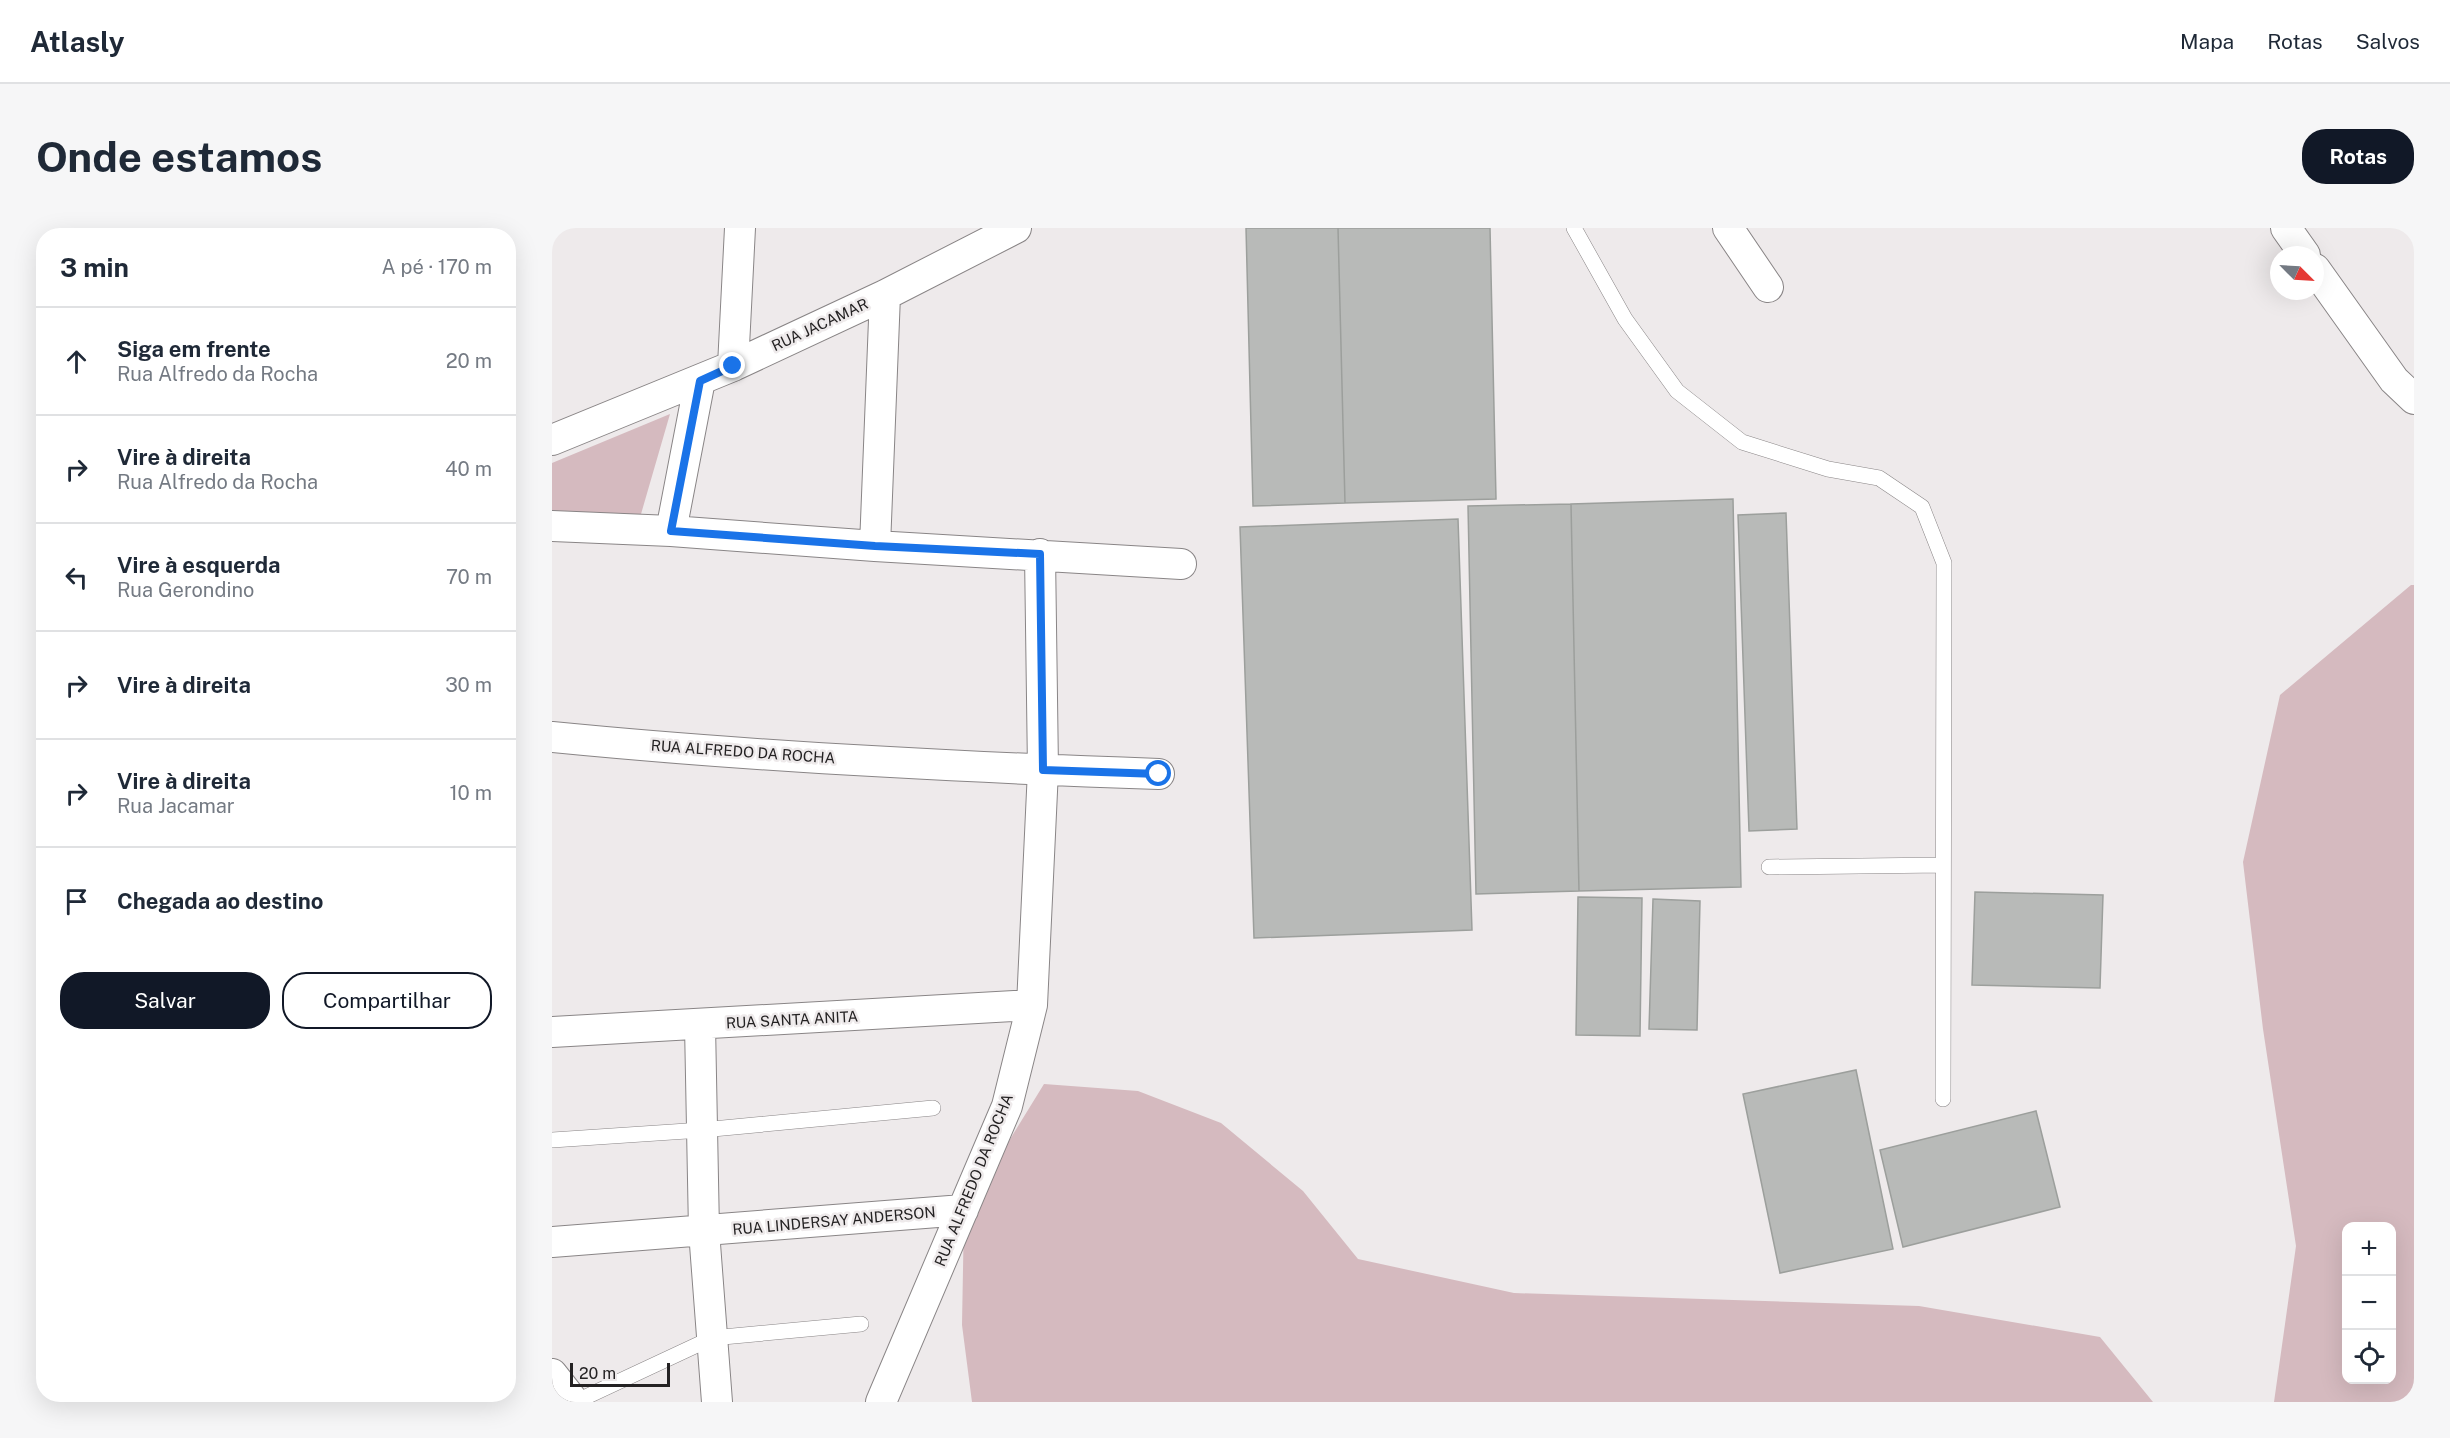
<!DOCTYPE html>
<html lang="pt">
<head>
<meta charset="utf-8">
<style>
  body { margin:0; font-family:"Public Sans",sans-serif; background:#f6f6f7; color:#1f2937 }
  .controls { position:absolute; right:18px; bottom:18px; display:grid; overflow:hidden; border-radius:12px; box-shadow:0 6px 24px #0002 }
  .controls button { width:54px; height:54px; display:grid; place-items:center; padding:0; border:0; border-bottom:2px solid #e0e1e3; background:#fff; color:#1f2937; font:30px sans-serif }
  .compass { position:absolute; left:1718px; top:18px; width:54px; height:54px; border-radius:50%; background:#fff; box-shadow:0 6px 24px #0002; rotate:114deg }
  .scale { position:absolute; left:18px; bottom:15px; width:100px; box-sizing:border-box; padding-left:6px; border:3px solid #242223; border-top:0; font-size:16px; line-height:21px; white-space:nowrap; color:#242223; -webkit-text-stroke:4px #eeeaeb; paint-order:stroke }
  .stop { position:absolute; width:18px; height:18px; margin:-14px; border:4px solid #1a73e8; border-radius:50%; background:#fff }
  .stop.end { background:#1a73e8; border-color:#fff; box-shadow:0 2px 6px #0008 }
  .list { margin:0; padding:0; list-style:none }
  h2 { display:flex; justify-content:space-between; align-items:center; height:78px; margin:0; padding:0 24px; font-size:26px }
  h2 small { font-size:20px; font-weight:400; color:#747a83 }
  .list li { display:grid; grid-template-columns:39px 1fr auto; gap:18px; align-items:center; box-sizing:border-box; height:108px; padding:0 24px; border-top:2px solid #e0e1e3 }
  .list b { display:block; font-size:22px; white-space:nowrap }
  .list p { margin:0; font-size:20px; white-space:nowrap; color:#747a83 }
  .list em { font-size:20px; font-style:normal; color:#747a83 }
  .actions { display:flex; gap:12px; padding:18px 24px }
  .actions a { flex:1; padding:14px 0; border:2px solid #111827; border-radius:24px; text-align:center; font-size:21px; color:#111827 }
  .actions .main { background:#111827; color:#fff }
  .icon { flex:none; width:33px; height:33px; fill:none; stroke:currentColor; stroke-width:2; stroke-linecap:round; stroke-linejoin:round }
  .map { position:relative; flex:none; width:1862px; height:1174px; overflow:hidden; border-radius:24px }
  header { display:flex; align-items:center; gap:36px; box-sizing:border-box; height:84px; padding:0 30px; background:#fff; border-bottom:2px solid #e0e1e3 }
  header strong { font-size:28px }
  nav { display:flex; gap:33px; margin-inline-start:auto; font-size:21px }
  .intro { display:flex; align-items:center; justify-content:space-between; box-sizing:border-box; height:144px; padding:0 36px }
  h1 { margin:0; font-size:42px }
  .button { padding:15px 27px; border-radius:24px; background:#111827; color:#fff; font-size:21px; font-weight:700 }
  main { display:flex; gap:36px; padding:0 36px }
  aside { flex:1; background:#fff; border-radius:24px; box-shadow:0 6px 24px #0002 }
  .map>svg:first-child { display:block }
  .green { fill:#d5babf; fill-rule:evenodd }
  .building { fill:#b8bab8; stroke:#9c9f9c; stroke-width:1.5 }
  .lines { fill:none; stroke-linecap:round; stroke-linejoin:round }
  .service-casing { stroke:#898586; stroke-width:16 }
  .minor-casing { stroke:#898586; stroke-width:32 }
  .service { stroke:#fff; stroke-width:15 }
  .minor { stroke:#fff; stroke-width:30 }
  .route { stroke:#1a73e8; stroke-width:8 }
  .labels { text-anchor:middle; stroke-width:5; stroke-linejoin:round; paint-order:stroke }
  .street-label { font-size:15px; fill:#242223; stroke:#eeeaeb }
</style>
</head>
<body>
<header>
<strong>Atlasly</strong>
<nav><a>Mapa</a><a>Rotas</a><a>Salvos</a></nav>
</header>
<div class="intro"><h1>Onde estamos</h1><a class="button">Rotas</a></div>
<main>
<aside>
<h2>3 min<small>A pé · 170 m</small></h2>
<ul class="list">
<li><svg class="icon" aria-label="ahead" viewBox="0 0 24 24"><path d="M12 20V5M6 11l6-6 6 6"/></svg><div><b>Siga em frente</b><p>Rua Alfredo da Rocha</p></div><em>20 m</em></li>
<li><svg class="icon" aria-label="right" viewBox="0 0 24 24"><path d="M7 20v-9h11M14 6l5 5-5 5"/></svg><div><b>Vire à direita</b><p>Rua Alfredo da Rocha</p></div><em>40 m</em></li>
<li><svg class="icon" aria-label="left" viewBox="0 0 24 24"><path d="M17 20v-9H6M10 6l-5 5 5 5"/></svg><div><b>Vire à esquerda</b><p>Rua Gerondino</p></div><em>70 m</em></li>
<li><svg class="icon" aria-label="right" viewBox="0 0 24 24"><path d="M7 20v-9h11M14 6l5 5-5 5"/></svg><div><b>Vire à direita</b></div><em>30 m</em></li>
<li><svg class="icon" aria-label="right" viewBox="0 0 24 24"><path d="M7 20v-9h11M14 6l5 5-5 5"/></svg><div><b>Vire à direita</b><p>Rua Jacamar</p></div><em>10 m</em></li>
<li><svg class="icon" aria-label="arrive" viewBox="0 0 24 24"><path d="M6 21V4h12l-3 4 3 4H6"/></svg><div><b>Chegada ao destino</b></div></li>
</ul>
<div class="actions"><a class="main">Salvar</a><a>Compartilhar</a></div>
</aside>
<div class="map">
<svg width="1862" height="1174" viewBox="0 0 1862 1174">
  <rect width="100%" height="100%" fill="#eeeaeb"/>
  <!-- green -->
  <path class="green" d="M118,186L87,293L0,289V235Z
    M1859,357H1862V1174H1722L1744,1018L1711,801L1691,634L1728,467ZM1840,998V1152H1794V998Z
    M492,856L586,863L669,895L751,963L806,1031L962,1065L1367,1078L1548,1109L1601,1174H420L410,1097L412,986Z"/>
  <!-- building -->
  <path class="building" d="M694,0H786L793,275L701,278Z
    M786,0H938L944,271L793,275Z
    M1181,271L1189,659L1027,663L1019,276Z
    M1019,276L1027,663L924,666L916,278Z
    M1234,285L1245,601L1197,603L1186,287Z
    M906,291L920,702L702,710L688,299Z
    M1423,664L1551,667L1548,760L1420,757Z
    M1026,669L1090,670L1088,808L1024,807Z
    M1101,671L1148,673L1145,802L1097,801Z
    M1304,842L1341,1021L1228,1045L1191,866Z
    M1484,883L1508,979L1351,1019L1328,922Z"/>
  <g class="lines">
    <!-- service casing -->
    <g class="service-casing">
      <path id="service" d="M1022,0L1073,91L1125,163L1190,214L1276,241L1327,250L1370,279L1392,335L1391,871
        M1217,639L1391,637
        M0,912L150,902L381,880
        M23,1174L160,1110L309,1096"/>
    </g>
    <!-- minor casing -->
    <g class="minor-casing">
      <path id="minor" d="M1176,0L1216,59
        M1734,0L1753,27
        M1763,41L1842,152L1862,171
        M181,138L188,0
        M0,212L181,138L333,67L464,0
        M0,298L119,303L323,318L629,336
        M119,303L148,152
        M323,318L333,67
        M0,509C202,529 404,539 607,546
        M148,797L152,1003L165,1174
        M0,804L480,777
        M0,1014L411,982
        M0,1146L22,1174
        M329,1174L455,878L480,777L491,542L488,326"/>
    </g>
    <!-- service -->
    <use href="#service" class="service"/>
    <!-- minor -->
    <use href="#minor" class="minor"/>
  </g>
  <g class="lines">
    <!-- route -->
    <path class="route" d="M181,138L148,153L119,303L323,318L488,326L491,542L607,546"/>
  </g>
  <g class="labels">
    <!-- street labels -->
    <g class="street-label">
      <text transform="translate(268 97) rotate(-25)" y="5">RUA JACAMAR</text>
      <text transform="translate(191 524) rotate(4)" y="5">RUA ALFREDO DA ROCHA</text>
      <text transform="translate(240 792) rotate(-3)" y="5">RUA SANTA ANITA</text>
      <text transform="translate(422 952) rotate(-68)" y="5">RUA ALFREDO DA ROCHA</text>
      <text transform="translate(282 993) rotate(-5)" y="5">RUA LINDERSAY ANDERSON</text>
    </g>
  </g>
</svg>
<div class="controls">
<button>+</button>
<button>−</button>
<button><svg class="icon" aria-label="locate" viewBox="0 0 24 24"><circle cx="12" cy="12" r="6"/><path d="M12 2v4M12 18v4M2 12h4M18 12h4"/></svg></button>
</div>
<svg class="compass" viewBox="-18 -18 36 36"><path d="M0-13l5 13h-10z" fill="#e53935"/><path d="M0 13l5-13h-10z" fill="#747a83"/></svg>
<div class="scale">20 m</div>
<div class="stop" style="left:607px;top:546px"></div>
<div class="stop end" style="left:181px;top:138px"></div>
</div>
</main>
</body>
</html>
